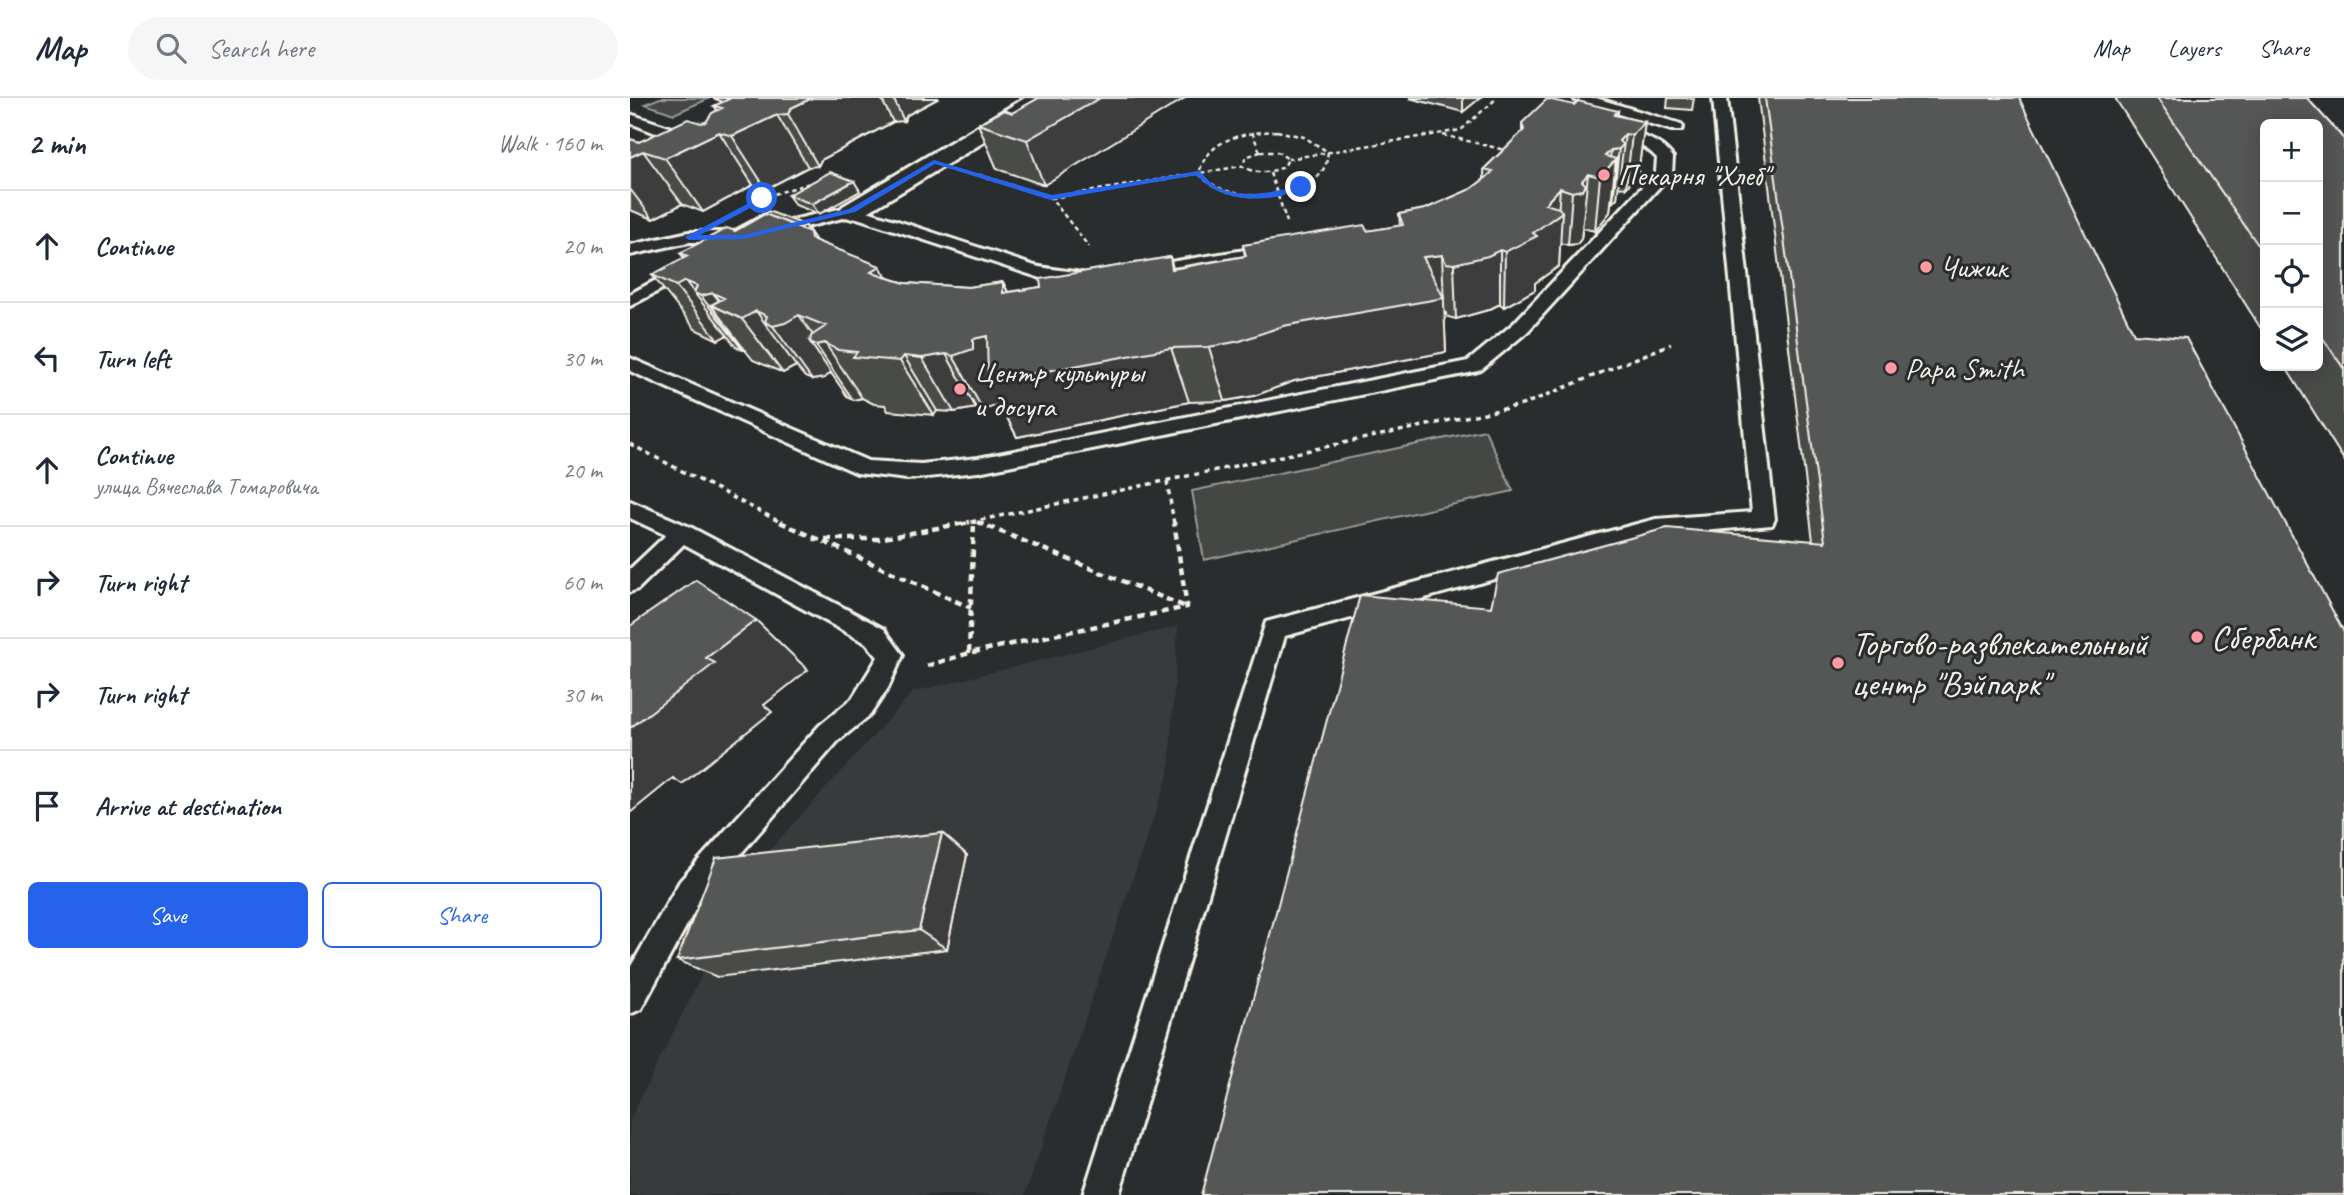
<!DOCTYPE html>
<html lang="en">
<head>
<meta charset="utf-8">
<style>
  body { margin:0; font-family:Caveat,sans-serif; background:#f6f6f7; color:#1f2937 }
  .controls { position:absolute; right:21px; top:21px; display:grid; overflow:hidden; border-radius:10px; box-shadow:0 4px 18px #0003 }
  .controls button { width:63px; height:63px; display:grid; place-items:center; padding:0; border:0; border-bottom:2px solid #e0e1e3; background:#fff; color:#1f2937; font:35px sans-serif }
  .stop { position:absolute; width:21px; height:21px; margin:-16px; border:5px solid #2563eb; border-radius:50%; background:#fff }
  .stop.end { background:#2563eb; border-color:#fff; box-shadow:0 2px 7px #0008 }
  .list { margin:0; padding:0; list-style:none }
  h2 { display:flex; justify-content:space-between; align-items:center; height:91px; margin:0; padding:0 28px; font-size:30px }
  h2 small { font-size:23px; font-weight:400; color:#747a83 }
  .list li { display:grid; grid-template-columns:46px 1fr auto; gap:21px; align-items:center; box-sizing:border-box; height:112px; padding:0 28px; border-top:2px solid #e0e1e3 }
  .list b { display:block; font-size:26px; white-space:nowrap }
  .list p { margin:0; font-size:23px; white-space:nowrap; color:#747a83 }
  .list em { font-size:23px; font-style:normal; color:#747a83 }
  .actions { display:flex; gap:14px; padding:21px 28px }
  .actions a { flex:1; padding:16px 0; border:2px solid #2563eb; border-radius:10px; text-align:center; font-size:24px; color:#2563eb }
  .actions .main { background:#2563eb; color:#fff }
  .icon { flex:none; width:38px; height:38px; fill:none; stroke:currentColor; stroke-width:2; stroke-linecap:round; stroke-linejoin:round }
  .map { position:relative; flex:none; width:1714px; height:1097px; overflow:hidden }
  header { display:flex; align-items:center; gap:42px; box-sizing:border-box; height:98px; padding:0 35px; background:#fff; border-bottom:2px solid #e0e1e3 }
  header strong { font-size:33px }
  nav { display:flex; gap:38px; margin-inline-start:auto; font-size:24px }
  .search { width:490px; height:63px; background:#f6f6f7; display:flex; align-items:center; gap:18px; box-sizing:border-box; padding:0 24px; border-radius:38px; color:#747a83; font-size:26px }
  main { display:flex }
  aside { flex:1; background:#fff }
  .map>svg:first-child { display:block }
  .built { fill:#373a3a }
  .green { fill:#444645; stroke:#9c9c96; stroke-width:2 }
  .lines { fill:none; stroke-linecap:round; stroke-linejoin:round }
  .lane-casing { stroke:#f4f1e8; stroke-width:6 }
  .street-casing { stroke:#f4f1e8; stroke-width:6 }
  .path-far2 { stroke:#f4f1e8; stroke-width:2.5; stroke-dasharray:4.5 3.5; stroke-linecap:butt }
  .path-far1 { stroke:#f4f1e8; stroke-width:3.5; stroke-dasharray:5 4.5; stroke-linecap:butt }
  .path { stroke:#f4f1e8; stroke-width:4.5; stroke-dasharray:7 5; stroke-linecap:butt }
  .lane { fill:#2a2d2e; fill-rule:evenodd }
  .street { fill:#2a2d2e; fill-rule:evenodd }
  .wall { fill:#494b4a; stroke:#f4f1e8; stroke-width:2 }
  .shaded-wall { fill:#3c3d3c; stroke:#f4f1e8; stroke-width:2 }
  .building { fill:#555756; stroke:#f4f1e8; stroke-width:2 }
  .route { fill:#2563eb }
  .poi-dot { fill:#ff9aa2; stroke:#2a2d2e; stroke-width:2.5 }
  .labels { text-anchor:middle; stroke-width:6; stroke-linejoin:round; paint-order:stroke }
  .far-poi-label { font-size:30px; fill:#f4f1e8; stroke:#2a2d2e; text-anchor:start }
  .poi-label { font-size:35px; fill:#f4f1e8; stroke:#2a2d2e; text-anchor:start }
</style>
</head>
<body>
<header>
<strong>Map</strong>
<div class="search"><svg class="icon" aria-label="search" viewBox="0 0 24 24"><circle cx="10" cy="10" r="6"/><path d="M15 15l6 6"/></svg>Search here</div>
<nav><a>Map</a><a>Layers</a><a>Share</a></nav>
</header>
<main>
<aside>
<h2>2 min<small>Walk · 160 m</small></h2>
<ul class="list">
<li><svg class="icon" aria-label="ahead" viewBox="0 0 24 24"><path d="M12 20V5M6 11l6-6 6 6"/></svg><div><b>Continue</b></div><em>20 m</em></li>
<li><svg class="icon" aria-label="left" viewBox="0 0 24 24"><path d="M17 20v-9H6M10 6l-5 5 5 5"/></svg><div><b>Turn left</b></div><em>30 m</em></li>
<li><svg class="icon" aria-label="ahead" viewBox="0 0 24 24"><path d="M12 20V5M6 11l6-6 6 6"/></svg><div><b>Continue</b><p>улица Вячеслава Томаровича</p></div><em>20 m</em></li>
<li><svg class="icon" aria-label="right" viewBox="0 0 24 24"><path d="M7 20v-9h11M14 6l5 5-5 5"/></svg><div><b>Turn right</b></div><em>60 m</em></li>
<li><svg class="icon" aria-label="right" viewBox="0 0 24 24"><path d="M7 20v-9h11M14 6l5 5-5 5"/></svg><div><b>Turn right</b></div><em>30 m</em></li>
<li><svg class="icon" aria-label="arrive" viewBox="0 0 24 24"><path d="M6 21V4h12l-3 4 3 4H6"/></svg><div><b>Arrive at destination</b></div></li>
</ul>
<div class="actions"><a class="main">Save</a><a>Share</a></div>
</aside>
<div class="map">
<svg width="1714" height="1097" viewBox="0 0 1714 1097">
  <rect width="100%" height="100%" fill="#2a2d2e"/>
  <filter id="ink" filterUnits="userSpaceOnUse"><feTurbulence type="fractalNoise" baseFrequency=".0143" numOctaves="2"/><feDisplacementMap in="SourceGraphic" scale="14" xChannelSelector="R" yChannelSelector="G"/><feConvolveMatrix kernelMatrix="1 2 1 2 8 2 1 2 1" color-interpolation-filters="sRGB"/></filter>
  <g filter="url(#ink)">
    <!-- built -->
    <path class="built" d="M548,528L539,675L395,1097H0V1021L127,766L283,594Z"/>
    <!-- green -->
    <path class="green" d="M30,0H80L44,16L15,6Z
      M855,332L883,393L574,462L562,393Z"/>
    <g class="lines">
      <!-- lane casing -->
      <g class="lane-casing">
        <path id="lane" d="M944,0H966L1051,26L1053,29L1051,32H1041L946,3Z
          M1083,0H1097L1145,421L1142,427L1026,437L655,538L489,1097H453L636,524L1026,421L1122,414Z
          M0,16L48,32L66,31L73,35C55,51 20,32 0,25Z
          M979,30C1003,35 1027,38 1043,59L1042,75L897,234L851,272L844,274L348,374L277,381L227,375L0,273V260L238,363L291,366L348,360L838,263L883,226L1026,74L1027,60C1013,44 993,42 974,37L972,34L974,31Z
          M222,108L405,168C419,172 462,174 468,180L459,185L420,183L221,118L138,138L130,133L132,129Z
          M59,134H112L120,139L112,144H59L0,157V147Z
          M646,147L652,148L654,152L652,156L509,179L500,174L509,169Z
          M58,165L67,170L64,174L0,208V196Z
          M0,403L60,429L254,531L273,557L258,590L240,617L208,643L70,803L11,911L0,916V870L50,783L190,627L222,601L248,559L236,545L54,446L8,491L0,494V471L36,437L0,420Z"/>
      </g>
      <!-- street casing -->
      <g class="street-casing">
        <path id="street" d="M395,0H422L419,5L231,118L222,121L213,118L209,113L213,108Z"/>
      </g>
      <!-- path-far2 -->
      <path class="path-far2" d="M647,33L674,39L698,54C697,59 697,66 694,70C675,107 592,106 569,75C579,39 614,35 647,33Z
        M622,34L630,54
        M813,37L879,53
        M630,54H648L658,61L654,69C639,75 627,77 612,68L616,59Z
        M658,61L831,32L867,0
        M640,75L657,124
        M349,77L421,100L459,149
        M144,96L183,84
        M421,100L612,68"/>
      <!-- path-far1 -->
      <path class="path-far1" d="M0,346L154,426
        M537,383L544,426
        M332,426L892,307L1041,246
        M344,426V423L351,426"/>
      <!-- path -->
      <path class="path" d="M150,424L341,510
        M347,424L556,509
        M183,441H249L340,424
        M339,555L344,424
        M297,568L339,555L557,509L544,424"/>
      <!-- lane -->
      <use href="#lane" class="lane"/>
      <!-- street -->
      <use href="#street" class="street"/>
    </g>
    <!-- wall -->
    <path class="wall" d="M83,0H309L277,17L274,23L263,24L191,62L188,68L178,69L136,91L123,87L73,114L52,106L23,121L0,112V41L9,44L76,24L87,12L84,8L93,4Z
      M409,0L414,87L367,71L348,26L382,15Z
      M779,0H850L833,14Z
      M1038,0H1064L1062,12L1037,10Z
      M1128,0H1389L1714,1097L861,509L1183,443Z
      M1485,0H1677L1714,41V362L1655,268H1688V26H1635V237Z
      M944,7L988,13V18L1015,24L1008,76L996,90L988,89L987,100L983,104H981L980,114L965,133L953,130L951,141L947,146L938,147L930,145L929,168L905,185V192L874,209L870,206L858,212L826,221L818,219L814,212L816,254L664,283L624,298L595,303L559,304L387,339L370,306L353,312L346,310L324,314L307,313L304,317L258,313L255,307L244,306L232,300L223,302L217,298L201,275L194,280L182,282L175,279L166,268L153,275L123,262L115,252H113L106,249L97,237L88,242L65,231L22,177L54,160L50,155L103,132L175,127L186,143L256,179L275,185L338,189L373,184L378,194L411,189L540,159L543,170L615,158L613,147L737,133L770,128L769,116L795,111L841,91L854,81V71L892,34V25Z
      M230,93L189,116L165,107L158,97Z
      M312,735L337,757L317,851L87,879L47,862Z"/>
    <!-- shaded-wall -->
    <path class="shaded-wall" d="M182,0H251L263,24L191,62L188,68L158,16L161,10Z
      M263,0H309L277,17L274,23Z
      M470,0H555L414,87L397,42Z
      M833,0H850L833,14Z
      M988,13L984,52H981L979,69L986,61L980,114L965,133L970,79L984,17Z
      M147,17L178,69L136,91L102,38Z
      M1015,24L1008,76L996,90L1002,37Z
      M89,34L123,87L73,114L35,60Z
      M995,36L987,100L983,104L989,51V43Z
      M13,53L52,106L23,121L0,91V59Z
      M958,76L951,141L947,146L938,147L942,94Z
      M224,83L230,93L189,116L182,106Z
      M930,90L928,117L932,114L929,168L905,185V192L874,209L875,154L903,135L915,106Z
      M175,127L180,135V134L214,188L135,150Z
      M870,152V206L858,212L826,221L824,166Z
      M812,157L816,254L664,283L624,298L595,303L579,249L793,159Z
      M250,168L281,223L241,174Z
      M55,183L97,237L88,242L46,188Z
      M373,184L398,238L373,195Z
      M83,195L98,214L81,207L115,252H113L71,198Z
      M126,213L166,268L153,275L112,221Z
      M169,217L189,246L195,245L232,300L223,302L186,247L180,244L201,275L194,280L182,282L143,228Z
      M357,238L541,250L559,304L387,339L370,306L353,312L323,258L343,241Z
      M316,256L346,310L324,314L292,260Z
      M274,258L307,313L304,317L270,263Z
      M126,522L178,572L134,607L142,614L52,686L43,680L0,715V630L76,560Z
      M312,735L337,757L317,851L289,832Z"/>
    <!-- building -->
    <path class="building" d="M101,0H182L161,10L158,16L147,17L102,38L89,34L35,60L13,53L0,59V41L9,44L58,21L71,25L76,24L82,15L92,10L84,8Z
      M409,0H470L397,42L348,26L374,12L382,15Z
      M1135,0H1389L1504,236L1556,240L1714,534V1097H571L730,497L861,509L868,476L1037,430L1195,444Z
      M1527,0H1677L1714,41V271L1688,233V26H1635V157Z
      M917,1L944,7L948,3L988,13L984,17L1015,24L1002,37L995,36L989,43L993,47L989,51L981,52L975,58L986,61L970,79L958,76L952,83L956,87L952,92L942,94L930,90L915,106L929,110L932,114L903,135L907,138L875,154L870,152L858,158L824,166L816,165L812,157L793,159L814,200L653,228L610,243L579,249L541,250L358,284L357,238L343,241V251L323,258L316,256L292,260L274,258L270,263L223,259L227,254L208,252L195,245L186,247L180,244L181,238L196,228L169,217L155,225L143,228L135,224L137,218L126,213L112,221L81,207L94,200L83,195L71,198L64,195L67,188L55,183L46,188L22,177L58,158L50,155L97,130L105,133L135,116L180,134L181,141L250,168L241,174L251,178L275,185L338,189L373,184V195L411,189L410,181L540,159L542,171L616,158L613,147L734,127L737,133L773,127L769,116L795,111L841,91L857,79L863,73L854,71L894,32L892,25Z
      M200,74L224,83L182,106L158,97Z
      M138,113L175,127L171,130L135,116L105,133L103,132Z
      M66,482L126,522L76,560L85,565L0,630V528Z
      M312,735L289,832L47,862L86,760Z"/>
  </g>
  <!-- route -->
  <path class="route" d="M304,62L422,97L569,73C573,76 576,80 580,84C604,104 645,94 671,87L675,89C644,106 590,106 567,77L421,102L305,66L225,114L113,141L59,142L55,139L132,98L135,102L70,137H113L219,111Z"/>
  <!-- markers -->
  <g class="poi-dot">
    <circle cx="974" cy="77" r="7"/>
    <circle cx="1296" cy="169" r="7"/>
    <circle cx="1261" cy="270" r="7"/>
    <circle cx="330" cy="291" r="7"/>
    <circle cx="1567" cy="539" r="7"/>
    <circle cx="1208" cy="565" r="7"/>
  </g>
  <g class="labels">
    <!-- far-poi labels -->
    <g class="far-poi-label">
      <text x="988" y="87">Пекарня "Хлеб"</text>
      <text x="1310" y="179">Чижик</text>
      <text x="1275" y="280">Papa Smith</text>
      <text x="344" y="284">Центр культуры<tspan x="344" dy="34">и досуга</tspan></text>
    </g>
    <!-- poi labels -->
    <g class="poi-label">
      <text x="1581" y="551">Сбербанк</text>
      <text x="1222" y="557">Торгово-развлекательный<tspan x="1222" dy="40">центр "Вэйпарк"</tspan></text>
    </g>
  </g>
</svg>
<div class="controls">
<button>+</button>
<button>−</button>
<button><svg class="icon" aria-label="locate" viewBox="0 0 24 24"><circle cx="12" cy="12" r="6"/><path d="M12 2v4M12 18v4M2 12h4M18 12h4"/></svg></button>
<button><svg class="icon" aria-label="layers" viewBox="0 0 24 24"><path d="M12 4l9 5-9 5-9-5zM3 14l9 5 9-5"/></svg></button>
</div>
<div class="stop" style="left:132px;top:100px"></div>
<div class="stop end" style="left:671px;top:89px"></div>
</div>
</main>
</body>
</html>
